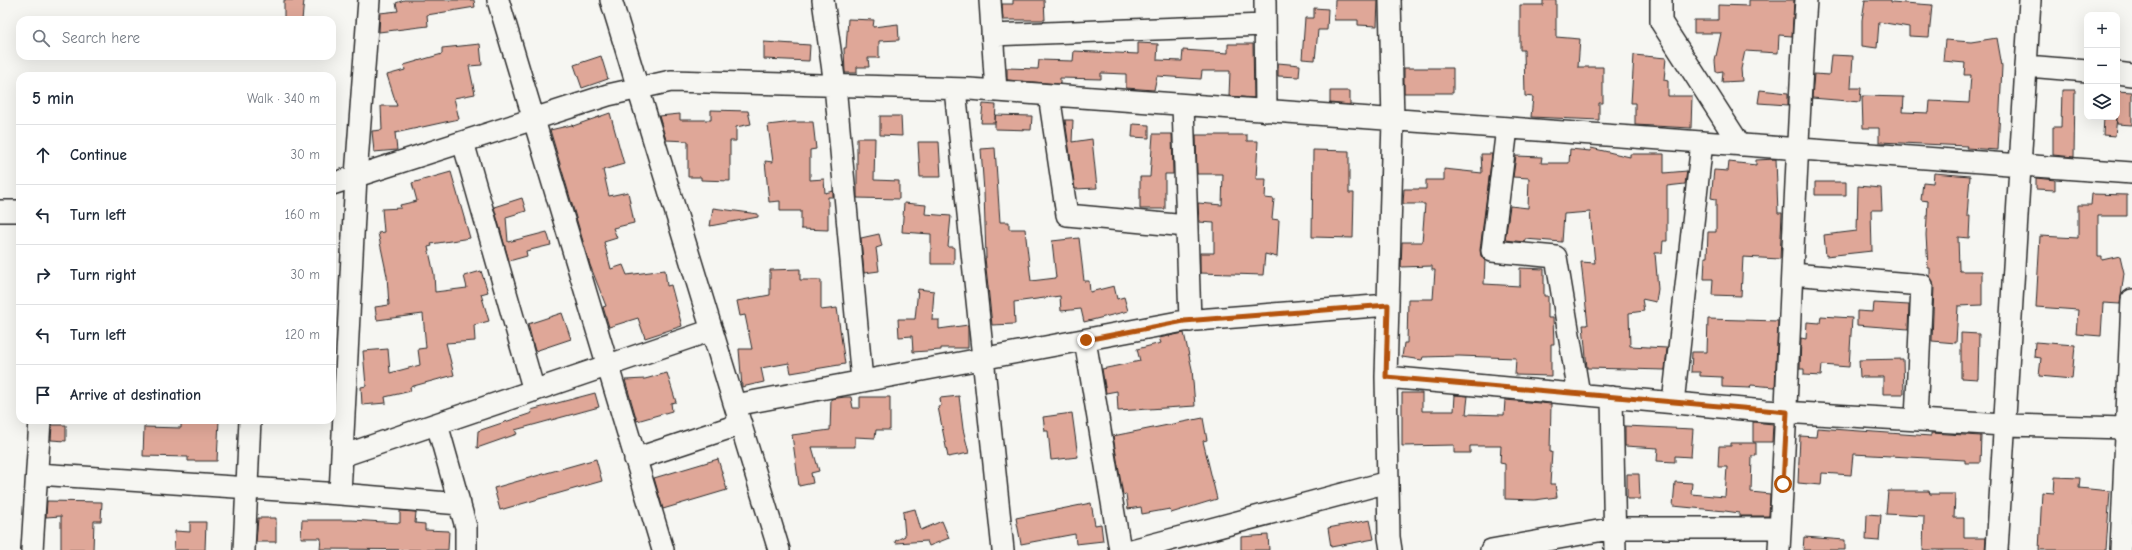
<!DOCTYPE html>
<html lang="en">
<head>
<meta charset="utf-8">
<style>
  body { margin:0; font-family:"Comic Neue",sans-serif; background:#f2f2f3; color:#1f2937 }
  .controls { position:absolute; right:12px; top:12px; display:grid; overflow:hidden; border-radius:8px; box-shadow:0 4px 16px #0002 }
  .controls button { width:36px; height:36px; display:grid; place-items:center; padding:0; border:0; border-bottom:1px solid #e0e1e3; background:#fff; color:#1f2937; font:20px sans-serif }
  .stop { position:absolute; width:12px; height:12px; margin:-9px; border:3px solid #b45309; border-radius:50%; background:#fff }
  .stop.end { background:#b45309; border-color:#fff; box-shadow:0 1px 4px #0008 }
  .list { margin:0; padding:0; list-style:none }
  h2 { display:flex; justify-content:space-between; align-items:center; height:52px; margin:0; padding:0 16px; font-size:17px }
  h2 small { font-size:13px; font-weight:400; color:#747a83 }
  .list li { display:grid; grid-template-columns:26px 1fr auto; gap:12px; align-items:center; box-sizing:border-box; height:60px; padding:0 16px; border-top:1px solid #e0e1e3 }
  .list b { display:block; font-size:15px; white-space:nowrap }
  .list em { font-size:13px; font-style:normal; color:#747a83 }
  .icon { flex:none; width:22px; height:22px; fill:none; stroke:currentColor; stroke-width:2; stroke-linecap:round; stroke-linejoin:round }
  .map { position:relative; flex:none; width:2132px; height:550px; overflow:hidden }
  .search { position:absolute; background:#fff; box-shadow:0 4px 16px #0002; left:16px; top:16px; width:320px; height:44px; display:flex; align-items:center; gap:10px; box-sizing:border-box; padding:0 14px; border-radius:12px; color:#747a83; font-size:15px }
  .panel { position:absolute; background:#fff; box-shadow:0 4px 16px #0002; left:16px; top:72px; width:320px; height:352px; border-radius:12px }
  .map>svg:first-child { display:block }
  .building { fill:#dfa798; stroke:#2b2b2b }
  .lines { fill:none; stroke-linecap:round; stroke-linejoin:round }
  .minor-casing { stroke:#2b2b2b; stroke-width:24 }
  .minor { stroke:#f6f6f2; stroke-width:21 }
  .route { stroke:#b45309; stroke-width:5 }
</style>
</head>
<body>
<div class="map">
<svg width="2132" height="550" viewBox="0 0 2132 550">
  <rect width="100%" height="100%" fill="#f6f6f2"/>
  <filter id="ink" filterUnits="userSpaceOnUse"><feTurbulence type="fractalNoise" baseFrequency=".025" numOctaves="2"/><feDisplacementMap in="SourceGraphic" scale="8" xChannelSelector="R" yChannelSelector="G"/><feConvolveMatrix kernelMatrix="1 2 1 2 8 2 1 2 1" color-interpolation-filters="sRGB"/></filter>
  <g filter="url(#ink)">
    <!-- building -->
    <path class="building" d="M284,0H304L302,20H284Z
      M404,0H474L475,7L427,15L428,26L379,32L380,13L398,11L396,3Z
      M1013,0H1044L1045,20H1003L1002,4H1013Z
      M1335,0H1378L1377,26L1358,25V20H1334Z
      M1543,0H1556V37L1580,39L1578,67H1603V103H1599V120L1531,117L1533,97L1525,96L1524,50H1520V5H1543Z
      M1749,0H1794L1792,36L1779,35L1778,53L1745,51L1741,69L1742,81L1722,82L1723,71L1716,72L1715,61L1721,33H1694V20H1718V5L1749,6Z
      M1865,0H1891V2L1932,5L1929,37L1909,36V27L1879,22L1877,48L1862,46V20Z
      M1314,8L1328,9L1327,30H1318L1315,60L1302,59L1305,18H1314Z
      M848,19L874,20L873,27L898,24L899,40L879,41V58H868L869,67H857V73H845L844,48H846Z
      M1997,38L2002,66L1998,150L1966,148L1967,146L1879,142V128H1863L1862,96L1904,97L1903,112L1929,113L1930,101L1969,103L1971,75H1964L1965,63L1943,61L1945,40L1971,42Z
      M764,42L810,45L809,61L764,59Z
      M1138,43L1158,44L1157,60L1182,61L1183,50L1228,53V44H1253L1254,98L1229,96L1230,71H1202L1201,79L1157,76L1154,90L1126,88V74L1101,73V79L1060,78V84L1007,80V68L1038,69L1039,60L1073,61L1074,51L1138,54Z
      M480,44L482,65L469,66L475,94L454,98L459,119L395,133L397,150L374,152L372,131L382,130L381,106H397L387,75L405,70L404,65L442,54V48Z
      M1634,55L1666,58L1664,80L1668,81V96H1692L1691,128L1635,125V103H1631Z
      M1831,55L1853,56L1851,88H1861L1860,102L1812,98L1814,74L1829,75Z
      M601,56L608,79L582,88L574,65Z
      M1278,63L1300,65L1299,77L1278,76Z
      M1404,68H1453V93H1404Z
      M1760,90L1788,93V105L1758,103Z
      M2062,90H2075L2074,157L2053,155V127H2061Z
      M1330,91H1350V105L1330,103Z
      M2117,91L2132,92V125L2117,124Z
      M983,104L996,105L995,123H981Z
      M711,110L748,111L751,124L736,127V141H730V181L701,180V177H688V141L666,140L659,116L680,114V120H711Z
      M610,113L624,164L603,170L609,196L628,192L634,223L613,228L617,238L604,242L611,269L623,265L627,275L665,270L667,286L671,285L682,326L645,338L638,318L609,327L603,307L606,306L590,265L550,130L572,125L573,126Z
      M995,115L1032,116L1031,130L995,129Z
      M880,116H901L902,136L880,135Z
      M2104,117H2117L2115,136L2103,135Z
      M1065,120H1073L1072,142L1092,139L1097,188L1075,189Z
      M793,122H813L816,149L810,150V180L824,179L825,193L833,191V197H828V230L801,229V211H780V201L769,202L765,161L773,162L768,125Z
      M1133,124L1149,125V138L1132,137Z
      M1153,134H1172L1173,174H1165V209H1140V177H1150Z
      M1196,135H1247V141H1258L1256,179H1266L1265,198L1274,199L1272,219L1279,220L1277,257L1265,254L1263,275L1200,273V253H1214V223L1199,222L1198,203L1222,205L1223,174H1197Z
      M857,138H875L874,180L899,181V199L857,198Z
      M918,142H939L941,177H920Z
      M995,148L1000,222H1009V229H1025L1031,281L1056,278L1052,241L1079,238L1084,281H1089L1090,292L1114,286L1117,299L1124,297L1128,311L1084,322L1081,309L1061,311L1060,296L1014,302L1015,324L992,325L985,258H986L984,192L981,149Z
      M1591,148L1630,157V154H1664V173L1687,171L1685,184L1667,186V241H1663L1662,253H1655L1658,289L1656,302L1642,299L1644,311L1629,313L1630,346L1667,348L1665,370L1587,368L1583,325H1588L1581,262L1595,263L1590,212L1564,214L1562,242L1525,239V242L1505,240L1510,206L1528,208L1529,178L1513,177L1516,156L1542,157L1541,163H1569L1570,149L1590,151Z
      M1313,150L1349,151V193H1354L1353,238L1312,237Z
      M1481,154H1492L1480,250L1481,256L1485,261L1484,284L1520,286V268L1544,269V296H1548V318H1553L1554,344H1551V376L1515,375L1516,358L1459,356L1423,357L1422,360L1402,357L1404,343H1407L1408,299H1433L1435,270H1432V266L1401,267L1402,242H1422L1425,204H1403L1404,189H1426V180H1444V169L1482,173Z
      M1776,159L1778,213H1782L1780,259L1743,257L1741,296L1712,295L1713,279H1704L1705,257H1707L1708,232H1716V199L1711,198L1714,170L1728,171L1729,162L1756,165V160Z
      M451,172L470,238L431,244L432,246L428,247L434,274L435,292L467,288L464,276L481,271L488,292L481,294L489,321L474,325L475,341L446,343L454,375L410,387L411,391L385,397L386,403L362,405L361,387L366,386L363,351L388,349L390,373L420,365L418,349L426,348L423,314L377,320L375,307L389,305L387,276L378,233L384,232L382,209L401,208L400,205L417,201L412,183Z
      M1934,173L1970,176L1967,216H1970L1969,238L1958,237L1959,269L1960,271H1982V305L1958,306L1956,343L1932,341L1934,286L1930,277V268H1928L1926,235L1928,201L1921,200L1923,182L1933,183Z
      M2036,178L2055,180V190L2036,189Z
      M1815,182H1846V195H1815Z
      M1858,186L1881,188L1882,210H1871L1872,251L1826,256L1824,235L1857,231Z
      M2092,194L2127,195V216H2098V256H2102V260L2120,256L2124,273L2120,304L2103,303L2101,336L2076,334L2078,310L2036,307L2040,236L2078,238V205H2091Z
      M522,198L526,211L506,217L508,242L547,232L551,245L526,251L527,256L509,261L494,207Z
      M904,203L926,205L925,214L951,216L948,247H954V264H931V234L902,232Z
      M713,208L758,214V217L710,226Z
      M879,234L882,246L876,248L879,271L864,273L861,238Z
      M800,269V280H821V310L837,308L845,364L791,373L789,363L761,368L764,382L742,387L739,349H752L745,315L740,316L737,301L770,295V270Z
      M918,289L934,291L932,320H939V329L968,325V348H941V350L913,352L912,336L899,337L898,319H915Z
      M1874,303L1909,305L1908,329L1857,325V311L1873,312Z
      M562,313L571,339L535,351L528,324Z
      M1821,316L1852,318L1849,367L1822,365L1821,376L1804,375V369H1800L1801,338L1806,339L1807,322L1820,323Z
      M1708,319L1778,321L1775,387L1751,385L1750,388L1722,387V377L1700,376V372H1691L1692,352H1707Z
      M1184,333L1192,369L1195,406L1118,411L1117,391L1106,393L1102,369L1140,361L1137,349L1161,343L1159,338Z
      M1961,333L1979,334L1978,379L1961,378Z
      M2035,342L2075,345L2072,379L2039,376L2041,358L2034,357Z
      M1903,359L1904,394H1883V377H1860L1859,360Z
      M667,373L676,402L671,403L672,411L637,421L625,380L645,379Z
      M595,393L599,407L515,430L517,434L477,448L478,431L532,413L531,410Z
      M1402,393H1422V411H1454L1455,395L1468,396L1466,414L1504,415L1505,400L1551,404L1550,452H1552L1550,484H1555L1557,497L1535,500L1505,499V464L1500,463L1501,446H1470V453H1454V445L1402,446Z
      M959,396L963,429L969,453L948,457L938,407L941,406L940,398Z
      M845,397H851L853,408H860V397H890V430H876L875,438L855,437V447H812L819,471L811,473L813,483L799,486L792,435L830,430L831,399Z
      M1072,413L1078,457L1051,460L1048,431H1045L1043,417Z
      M1203,418L1207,440L1203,441L1217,499L1171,513L1170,509L1142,514L1141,507L1128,509L1126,494L1123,495L1113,436Z
      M194,420H219L217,461H188V457L143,456L144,427L181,428V423H194Z
      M1753,422L1773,424L1772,442H1753Z
      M52,425H66V441L51,440Z
      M1625,426L1693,429L1691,457L1675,456V462L1657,461L1658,448L1625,446Z
      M1817,428L1931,436V433L1981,436L1980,463H1965V460L1853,454L1851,475L1822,473L1821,485L1798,483L1800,436L1816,437Z
      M1731,443H1756V456H1752L1751,492L1770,494L1769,516H1739V513L1725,511L1673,506L1675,482L1692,483L1691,494L1725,497L1727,467H1718L1719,446H1731Z
      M596,459L602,481L500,510L494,488Z
      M718,459L727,490L663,509L654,478Z
      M1627,474H1639L1640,499H1627Z
      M2055,477L2080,478L2079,488L2110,491L2106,550H2039L2042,492L2054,493Z
      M1888,491H1929L1930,494H1955L1954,518H1964V538H1986L1985,550H1923L1924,516L1886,514Z
      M47,501L102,502L101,521H94L93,550H61V516L46,517Z
      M1091,503L1095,525L1101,524L1103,541L1076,544L1075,534L1021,544L1016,518Z
      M915,509L921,530L942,521L949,538L929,546L927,541L896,543L895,541L905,536L903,512Z
      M400,511L416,512L415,523L425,524V530L449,531L448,550L320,549L321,538H301L302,520H351L400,523Z
      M1867,514L1881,515L1879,541L1866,540Z
      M258,518H276V542H256Z
      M1370,520L1374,539L1331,547L1328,528Z
      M190,522H206L205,550H174L175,531L190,532Z
      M1268,535L1269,550H1241V537Z
      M1804,537L1845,540V550H1803Z"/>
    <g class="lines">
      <!-- minor casing -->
      <g class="minor-casing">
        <path id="minor" d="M498,0L663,550
          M611,0L779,550
          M823,0L835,85L862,381
          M990,0L996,91
          M1265,0L1266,111
          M1390,0L1393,120L1386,377L1389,537L1391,550
          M1661,0V22L1740,145
          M992,35L1265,25
          M2026,66L2087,71
          M2117,73L2132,75
          M955,89L1003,550
          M1049,95L1067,215L1187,226
          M1183,105L1190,321
          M1507,128L1492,251L1556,257L1579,394
          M463,142L534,391
          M332,184L608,95L671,81L969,89L2132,173
          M0,211H20
          M1792,274L1922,285L1916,420
          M1085,340L1120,550
          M1386,377L1765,411L2004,425L2126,428
          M1612,397L1615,550
          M1673,403L1702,142
          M735,405L1184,321L1388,305
          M437,424L466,527V550
          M342,456L712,330
          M635,459L741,424
          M37,474L340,494L460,504
          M340,494L356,176L369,0
          M32,550L40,420
          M244,550L250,420
          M1132,550L1388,482
          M1491,550L1615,528H1780
          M1779,550C1789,367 1794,183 1806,0
          M1997,550L2030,0
          M2121,550L2132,300"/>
      </g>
      <!-- minor -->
      <use href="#minor" class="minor"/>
    </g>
  </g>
  <g class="lines" filter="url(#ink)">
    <!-- route -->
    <path class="route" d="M1086,340L1184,321L1388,305L1386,377L1787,412L1783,484"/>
  </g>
</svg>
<div class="controls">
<button>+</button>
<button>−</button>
<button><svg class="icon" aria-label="layers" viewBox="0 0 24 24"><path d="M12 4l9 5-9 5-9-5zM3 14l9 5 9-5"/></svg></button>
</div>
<div class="stop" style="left:1783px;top:484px"></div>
<div class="stop end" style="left:1086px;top:340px"></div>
<div class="search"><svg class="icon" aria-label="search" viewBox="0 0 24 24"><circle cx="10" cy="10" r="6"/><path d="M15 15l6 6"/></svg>Search here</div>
<section class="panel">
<h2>5 min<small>Walk · 340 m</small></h2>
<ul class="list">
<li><svg class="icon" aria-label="ahead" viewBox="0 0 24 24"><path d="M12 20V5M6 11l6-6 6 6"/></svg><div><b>Continue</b></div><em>30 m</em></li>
<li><svg class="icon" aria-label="left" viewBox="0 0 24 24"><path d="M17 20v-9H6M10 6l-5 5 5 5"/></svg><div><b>Turn left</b></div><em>160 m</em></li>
<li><svg class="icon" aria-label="right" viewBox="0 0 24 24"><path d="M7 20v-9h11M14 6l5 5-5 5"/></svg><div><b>Turn right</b></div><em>30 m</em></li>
<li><svg class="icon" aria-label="left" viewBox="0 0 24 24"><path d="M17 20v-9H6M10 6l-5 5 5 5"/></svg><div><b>Turn left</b></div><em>120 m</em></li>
<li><svg class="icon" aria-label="arrive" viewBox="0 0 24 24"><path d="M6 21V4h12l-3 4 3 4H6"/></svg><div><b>Arrive at destination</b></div></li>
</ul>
</section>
</div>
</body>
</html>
